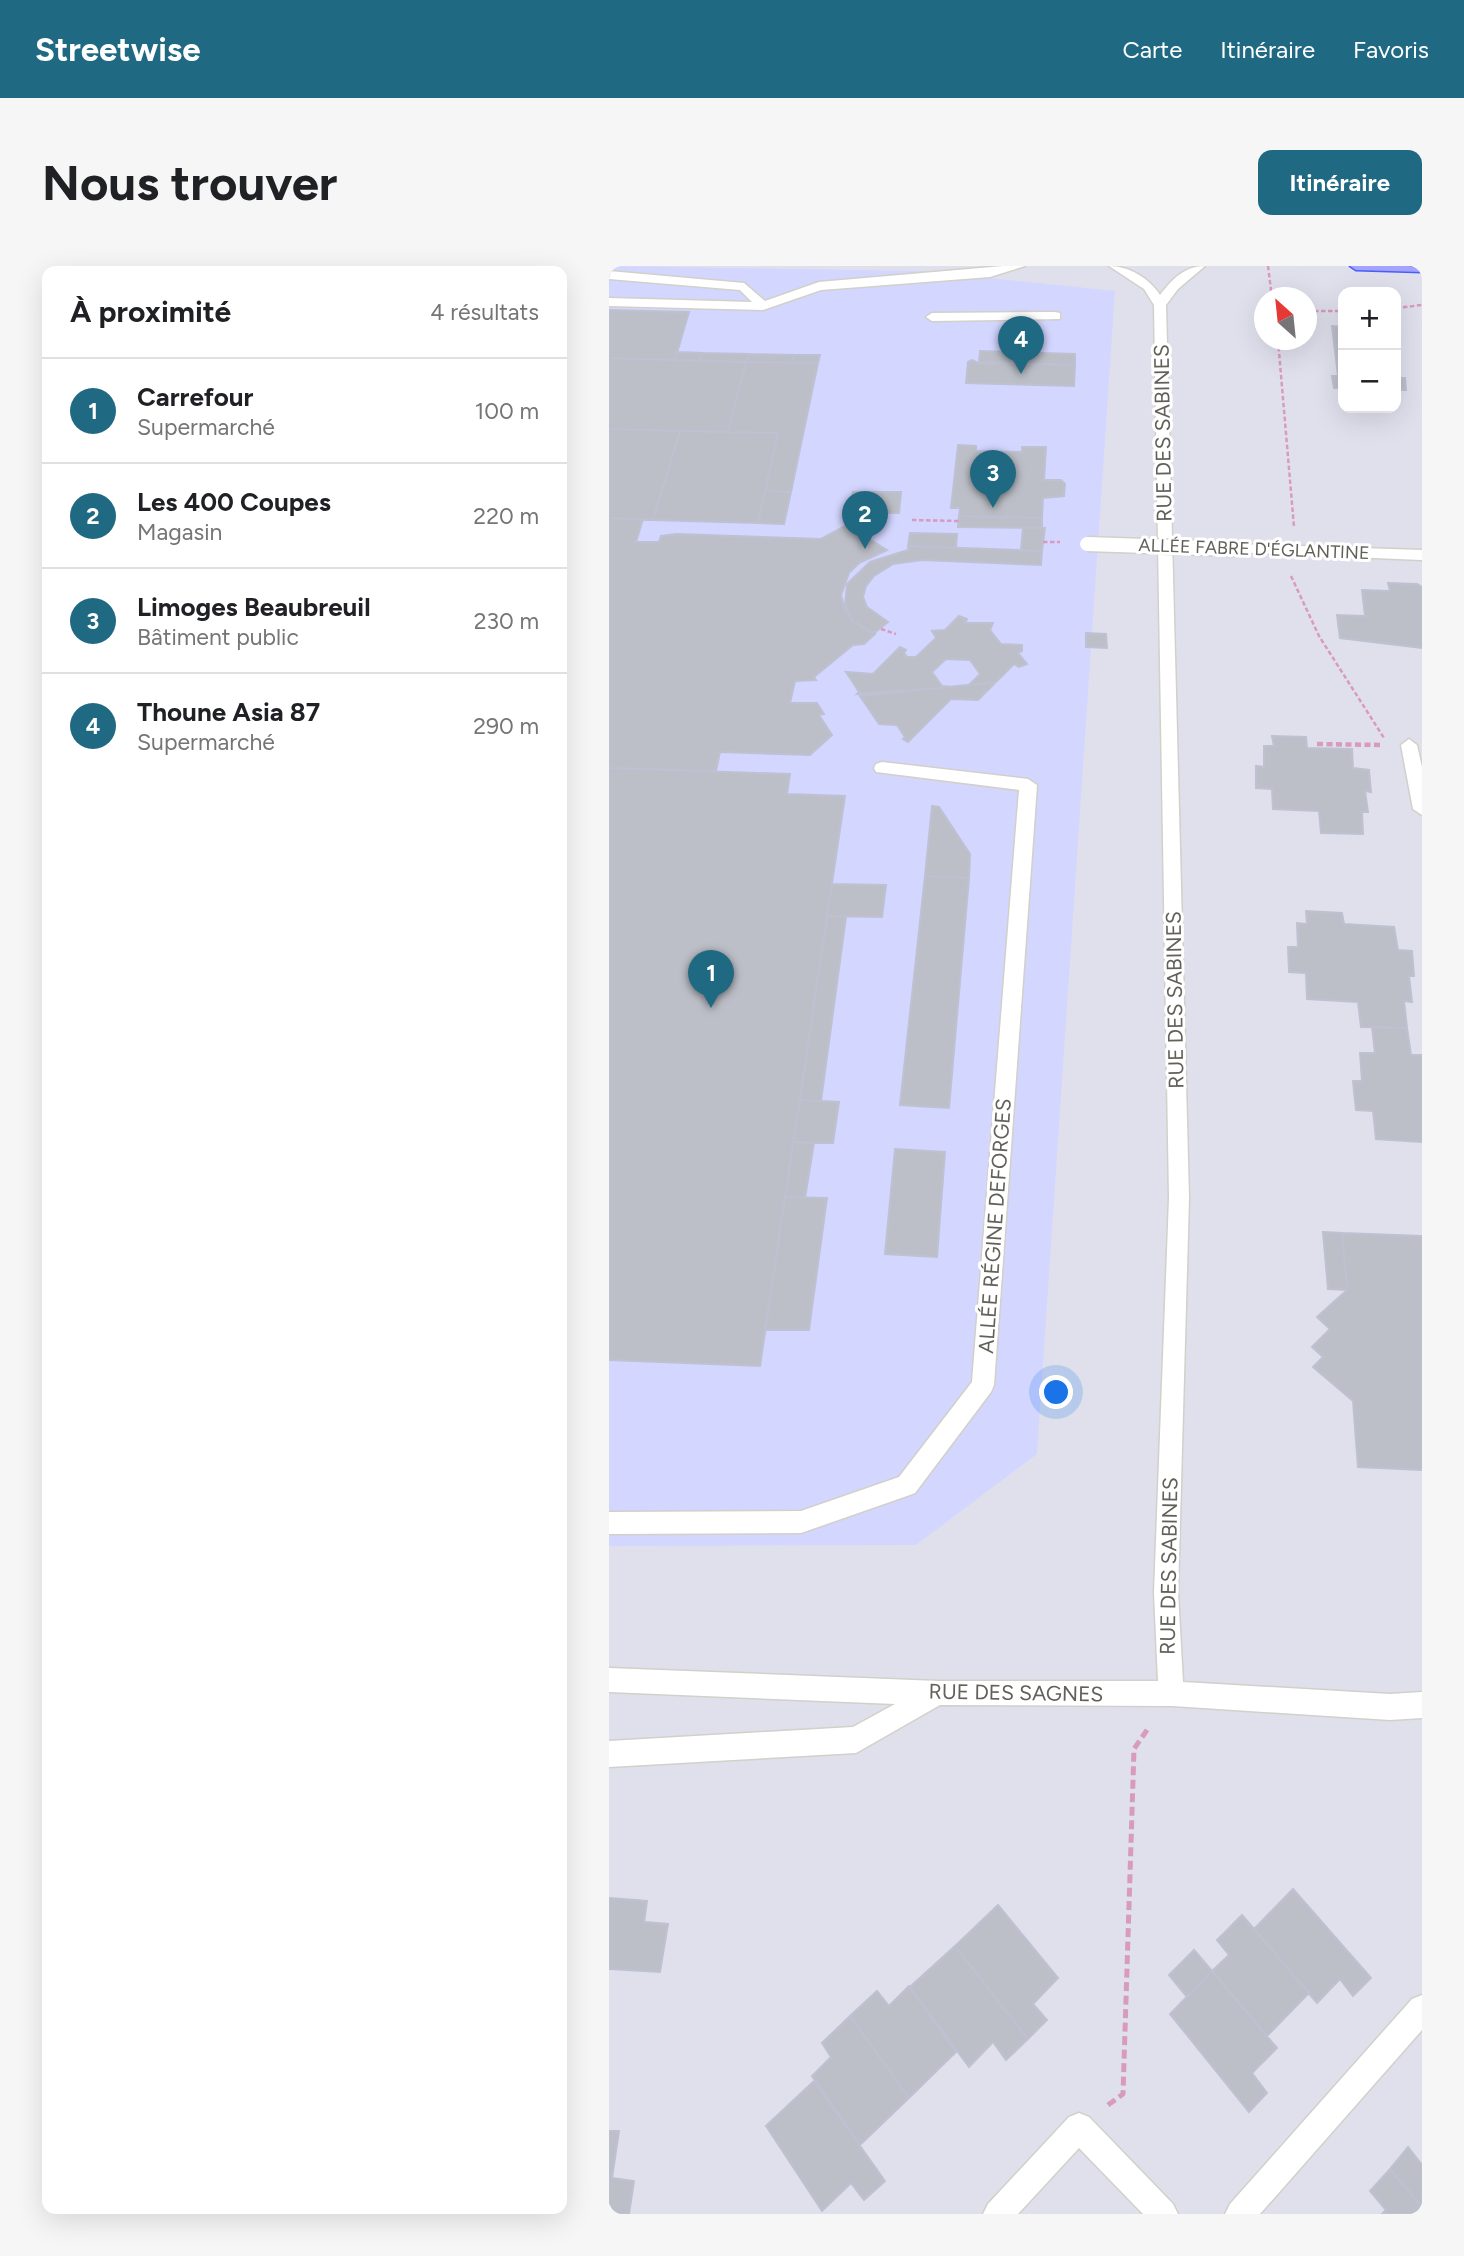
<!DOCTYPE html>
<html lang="fr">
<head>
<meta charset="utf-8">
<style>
  body { margin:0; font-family:Figtree,sans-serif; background:#f6f6f6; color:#202124 }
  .controls { position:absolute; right:21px; top:21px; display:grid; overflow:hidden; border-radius:14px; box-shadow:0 7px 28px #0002 }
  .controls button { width:63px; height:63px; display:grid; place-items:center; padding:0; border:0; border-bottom:2px solid #e0e0e0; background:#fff; color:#202124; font:35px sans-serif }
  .compass { position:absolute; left:645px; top:21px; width:63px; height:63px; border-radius:50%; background:#fff; box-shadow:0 7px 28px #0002; rotate:333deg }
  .you { position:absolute; left:448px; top:1127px; width:24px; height:24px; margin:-18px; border:5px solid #fff; border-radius:50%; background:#1a73e8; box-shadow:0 0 0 10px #1a73e833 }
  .badge { display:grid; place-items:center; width:46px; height:46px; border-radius:50%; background:#1f6982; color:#fff; font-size:23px; font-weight:700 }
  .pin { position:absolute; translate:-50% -58px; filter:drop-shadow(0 2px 4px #0008) }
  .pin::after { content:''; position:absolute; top:37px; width:24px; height:21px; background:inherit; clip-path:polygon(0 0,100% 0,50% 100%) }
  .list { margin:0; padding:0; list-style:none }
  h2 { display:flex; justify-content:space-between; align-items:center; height:91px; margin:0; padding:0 28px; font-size:30px }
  h2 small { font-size:23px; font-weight:400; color:#757577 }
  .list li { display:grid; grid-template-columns:46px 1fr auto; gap:21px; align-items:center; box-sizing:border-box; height:105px; padding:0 28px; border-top:2px solid #e0e0e0 }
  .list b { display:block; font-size:26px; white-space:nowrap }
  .list p { margin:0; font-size:23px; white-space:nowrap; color:#757577 }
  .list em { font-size:23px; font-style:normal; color:#757577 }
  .map { position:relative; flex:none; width:813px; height:1948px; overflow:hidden; border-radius:14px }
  header { display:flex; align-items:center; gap:42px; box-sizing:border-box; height:98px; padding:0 35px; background:#1f6982; color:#fff }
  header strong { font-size:33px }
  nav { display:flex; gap:38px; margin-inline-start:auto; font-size:24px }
  .intro { display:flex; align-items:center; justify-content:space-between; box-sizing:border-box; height:168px; padding:0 42px }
  h1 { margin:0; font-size:49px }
  .button { padding:18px 32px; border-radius:14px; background:#1f6982; color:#fff; font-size:24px; font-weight:700 }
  main { display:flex; gap:42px; padding:0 42px }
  aside { flex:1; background:#fff; border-radius:14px; box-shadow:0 7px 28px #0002 }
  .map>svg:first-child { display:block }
  .commercial { fill:#d3d6ff }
  .building { fill:#bdbfc8; stroke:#bec1d2; stroke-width:2 }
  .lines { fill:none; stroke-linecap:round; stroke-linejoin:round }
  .minor-casing { stroke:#d1d0c9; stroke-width:3 }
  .major-casing { stroke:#4a5efb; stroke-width:3 }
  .path-far2 { stroke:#d89bbd; stroke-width:2.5; stroke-dasharray:4.5 2.5; stroke-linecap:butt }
  .path-far1 { stroke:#d89bbd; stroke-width:4.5; stroke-dasharray:6 3.5; stroke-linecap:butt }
  .path { stroke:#d89bbd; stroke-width:5; stroke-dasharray:9 4.5; stroke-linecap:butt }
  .minor { fill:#fff; fill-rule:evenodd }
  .major { fill:#a4a3ff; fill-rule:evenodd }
  .minor-bridge-casing { stroke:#d1d0c9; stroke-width:17; stroke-linecap:butt }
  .minor-bridge { stroke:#fff; stroke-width:14 }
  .labels { text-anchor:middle; stroke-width:6; stroke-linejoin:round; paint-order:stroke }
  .far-street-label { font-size:18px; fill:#626059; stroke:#fff }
  .street-label { font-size:21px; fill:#626059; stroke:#fff }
</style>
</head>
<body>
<header>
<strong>Streetwise</strong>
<nav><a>Carte</a><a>Itinéraire</a><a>Favoris</a></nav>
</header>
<div class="intro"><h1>Nous trouver</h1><a class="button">Itinéraire</a></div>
<main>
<aside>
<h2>À proximité<small>4 résultats</small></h2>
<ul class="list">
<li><span class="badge">1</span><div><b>Carrefour</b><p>Supermarché</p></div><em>100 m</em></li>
<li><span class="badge">2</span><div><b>Les 400 Coupes</b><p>Magasin</p></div><em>220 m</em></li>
<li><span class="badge">3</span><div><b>Limoges Beaubreuil</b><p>Bâtiment public</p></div><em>230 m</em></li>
<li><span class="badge">4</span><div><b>Thoune Asia 87</b><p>Supermarché</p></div><em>290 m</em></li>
</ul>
</aside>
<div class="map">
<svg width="813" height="1948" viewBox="0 0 813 1948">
  <rect width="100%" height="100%" fill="#e0e0ed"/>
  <!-- commercial -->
  <path class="commercial" d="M0,0L313,5L506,25L428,1188L307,1279L0,1280Z"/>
  <!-- building -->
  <path class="building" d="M0,44L80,46L66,94L0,92Z
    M723,60L734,61V110H729Z
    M371,85L466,88V99L370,96Z
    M68,86L93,87L91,95L66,94Z
    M93,87L140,88L137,96L91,95Z
    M140,88L185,89L183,97L137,96Z
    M185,89H211L209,97H183Z
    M0,92L137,96L119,166L0,163Z
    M363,94L369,97L466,99L465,120L357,117L359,96Z
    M137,96L209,97L182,226L156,225L169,167L119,166Z
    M723,110H734V122H725Z
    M787,112H796L797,124H787Z
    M0,163L71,165L44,254L0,252Z
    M71,165L169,167L149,257L44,254Z
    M349,179L367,180V185L413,186V181H437L435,214H452L456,218L455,230L434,232L433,252L350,250L351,242H342Z
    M156,225L182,226L175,258L149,257Z
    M244,226H263V231H253L248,253H240Z
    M263,226H292L290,247H261L260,253H248L253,231H263Z
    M350,250L433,252V262L349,261Z
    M0,252L34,253L27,276H50L52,270L68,268L212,273L238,259L278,284L250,297L240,307L232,329L236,344L243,354L266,368L255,378L244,379L205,411L207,414L186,415L181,437H208L215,448L210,449L223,469L201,489L111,486L107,505L0,502Z
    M414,262H436L433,285L412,284Z
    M301,267L348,268L347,282L299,280Z
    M299,280L433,285L432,299L313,294L284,298L265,310L257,320L254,331L258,341L279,356L264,368L243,354L236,339L238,318L261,296L299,284Z
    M779,317L808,318L813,321V382L731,372L728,349L756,350L753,324L781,325Z
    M350,350L358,353L356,357H384L381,364L392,378L413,379V385L409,387L418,398L410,401L405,398L387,416L360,419L371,408L361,394L337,393L323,406L333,420L344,421L248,428L250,426L237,406L264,408L291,381L297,384L295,387L298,391H307L327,372L323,365L336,364Z
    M477,367L497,368L498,382L477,381Z
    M387,416L369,434L342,433L299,476L294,473L296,471L288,459L270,458L251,430Z
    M663,470L697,471L698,482L743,483L744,502L760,504L762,526L756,525L759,546H753L754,568L712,567L710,545L664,543L663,523L647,522V500L655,501V480H665Z
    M0,502L181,508L178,528L236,530L151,1100L0,1094Z
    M323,540L330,541L361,588L360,612L316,610Z
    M316,610L360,612L340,842L291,839Z
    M223,618L277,619L273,651L218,650Z
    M697,645L733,647L735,658L785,661L789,684L803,685L805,710H800L803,736L795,735L798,762L752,761L749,736L698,733L697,707L680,706L679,681H689L688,657L698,658Z
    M218,650L237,651L212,835L191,834Z
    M763,761L798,762L802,789H813V876L767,873L764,845L747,844L744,815H753L751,787H766Z
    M191,834L230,836L224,877L184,876Z
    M184,876L205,877L196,932L176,931Z
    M286,883L336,886L328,991L276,988Z
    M176,931L218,932L200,1064H156Z
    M714,966L733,967L738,1024L719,1023Z
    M733,967L813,970V1204L749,1201L744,1135L704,1101L714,1091L703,1081L721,1063L708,1051L738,1024Z
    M684,1623L762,1712L744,1730L731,1713L708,1737L645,1663Z
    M0,1632L38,1635L35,1656L59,1658L51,1706L0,1703Z
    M389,1639L449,1712L424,1738L438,1754L419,1773L346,1680Z
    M633,1649L700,1727L658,1770L603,1705L620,1689L608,1674Z
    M346,1680L419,1773L397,1794L384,1776L360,1801L301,1721Z
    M585,1684L603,1705L578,1731L560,1709Z
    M603,1705L668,1782L643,1807L658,1827L640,1846L561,1748Z
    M300,1720L347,1786L300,1832L241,1750L268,1725L280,1740Z
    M241,1750L300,1832L251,1879L203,1810L222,1791L213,1777Z
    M205,1815L276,1915L255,1934L242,1917L213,1945L157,1860Z
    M0,1865H10L3,1912L25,1915L20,1948H0Z
    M799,1881L813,1899V1941L781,1903Z
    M781,1903L813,1941V1948H773L777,1944L761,1925Z"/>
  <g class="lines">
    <!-- minor casing -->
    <g class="minor-casing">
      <path id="minor" d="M394,0H416L381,11L212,24L154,44L0,40V32L143,36L131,24L0,13V5L135,17L156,35L210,16Z
        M500,0C520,0 540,12 551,29C563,13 576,0 596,0L569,23L557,39L580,932L569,1327L574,1416L781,1428L813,1426V1452L781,1454L563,1440L331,1439L247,1487L0,1501V1475L244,1461L286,1438L0,1426V1402L329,1415H549L545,1327L560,932L545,39L535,23Z
        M446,46L451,47V53L323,55L317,51L323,47Z
        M626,278L813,284V294L621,286L619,283Z
        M800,473L808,479L813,501V549L804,543L792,479Z
        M273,496L419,513L428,519L385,1119L382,1126L306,1227L298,1230L192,1267L0,1268V1246L192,1245L290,1211L363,1116L410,524L267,506L265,502L267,498Z
        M813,1729V1764L651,1948H616L621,1938L803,1733Z
        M470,1847L480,1851L564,1938L569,1948H534L470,1882L409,1948H374L379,1938L460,1851Z"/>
    </g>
    <!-- major casing -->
    <g class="major-casing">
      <path id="major" d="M741,0H813V6L747,4Z"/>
    </g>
    <!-- path-far2 -->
    <path class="path-far2" d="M659,0L663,32
      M787,42L813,39
      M698,45H734
      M669,74L685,261
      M303,254L350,255
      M434,276H451
      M682,310L710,370L775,472
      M272,363L287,368"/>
    <!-- path-far1 -->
    <path class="path-far1" d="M708,478L774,479"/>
    <!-- path -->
    <path class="path" d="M499,1839L514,1828L525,1483L540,1461"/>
    <!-- minor -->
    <use href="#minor" class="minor"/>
    <!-- major -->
    <use href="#major" class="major"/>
    <!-- minor-bridge casing -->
    <g class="minor-bridge-casing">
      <path id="minor-bridge" d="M478,278L626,283"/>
    </g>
    <!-- minor-bridge -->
    <use href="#minor-bridge" class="minor-bridge"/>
  </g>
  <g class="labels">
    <!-- far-street labels -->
    <g class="far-street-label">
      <text transform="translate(645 283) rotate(2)" y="6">ALLÉE FABRE D'ÉGLANTINE</text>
    </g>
    <!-- street labels -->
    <g class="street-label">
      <text transform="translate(554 167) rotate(-91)" y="7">RUE DES SABINES</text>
      <text transform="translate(566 734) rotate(-91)" y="7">RUE DES SABINES</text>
      <text transform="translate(386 960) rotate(-86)" y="7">ALLÉE RÉGINE DEFORGES</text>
      <text transform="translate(560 1300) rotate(-89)" y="7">RUE DES SABINES</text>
      <text transform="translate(407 1427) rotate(1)" y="7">RUE DES SAGNES</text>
    </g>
  </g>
</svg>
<div class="controls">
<button>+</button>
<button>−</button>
</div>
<svg class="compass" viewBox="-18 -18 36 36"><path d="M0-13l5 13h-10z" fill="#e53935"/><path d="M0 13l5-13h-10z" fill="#757577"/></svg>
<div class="you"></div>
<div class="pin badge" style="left:102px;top:742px">1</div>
<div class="pin badge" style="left:256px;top:283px">2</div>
<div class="pin badge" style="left:384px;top:242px">3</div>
<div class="pin badge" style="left:412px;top:108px">4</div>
</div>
</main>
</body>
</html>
